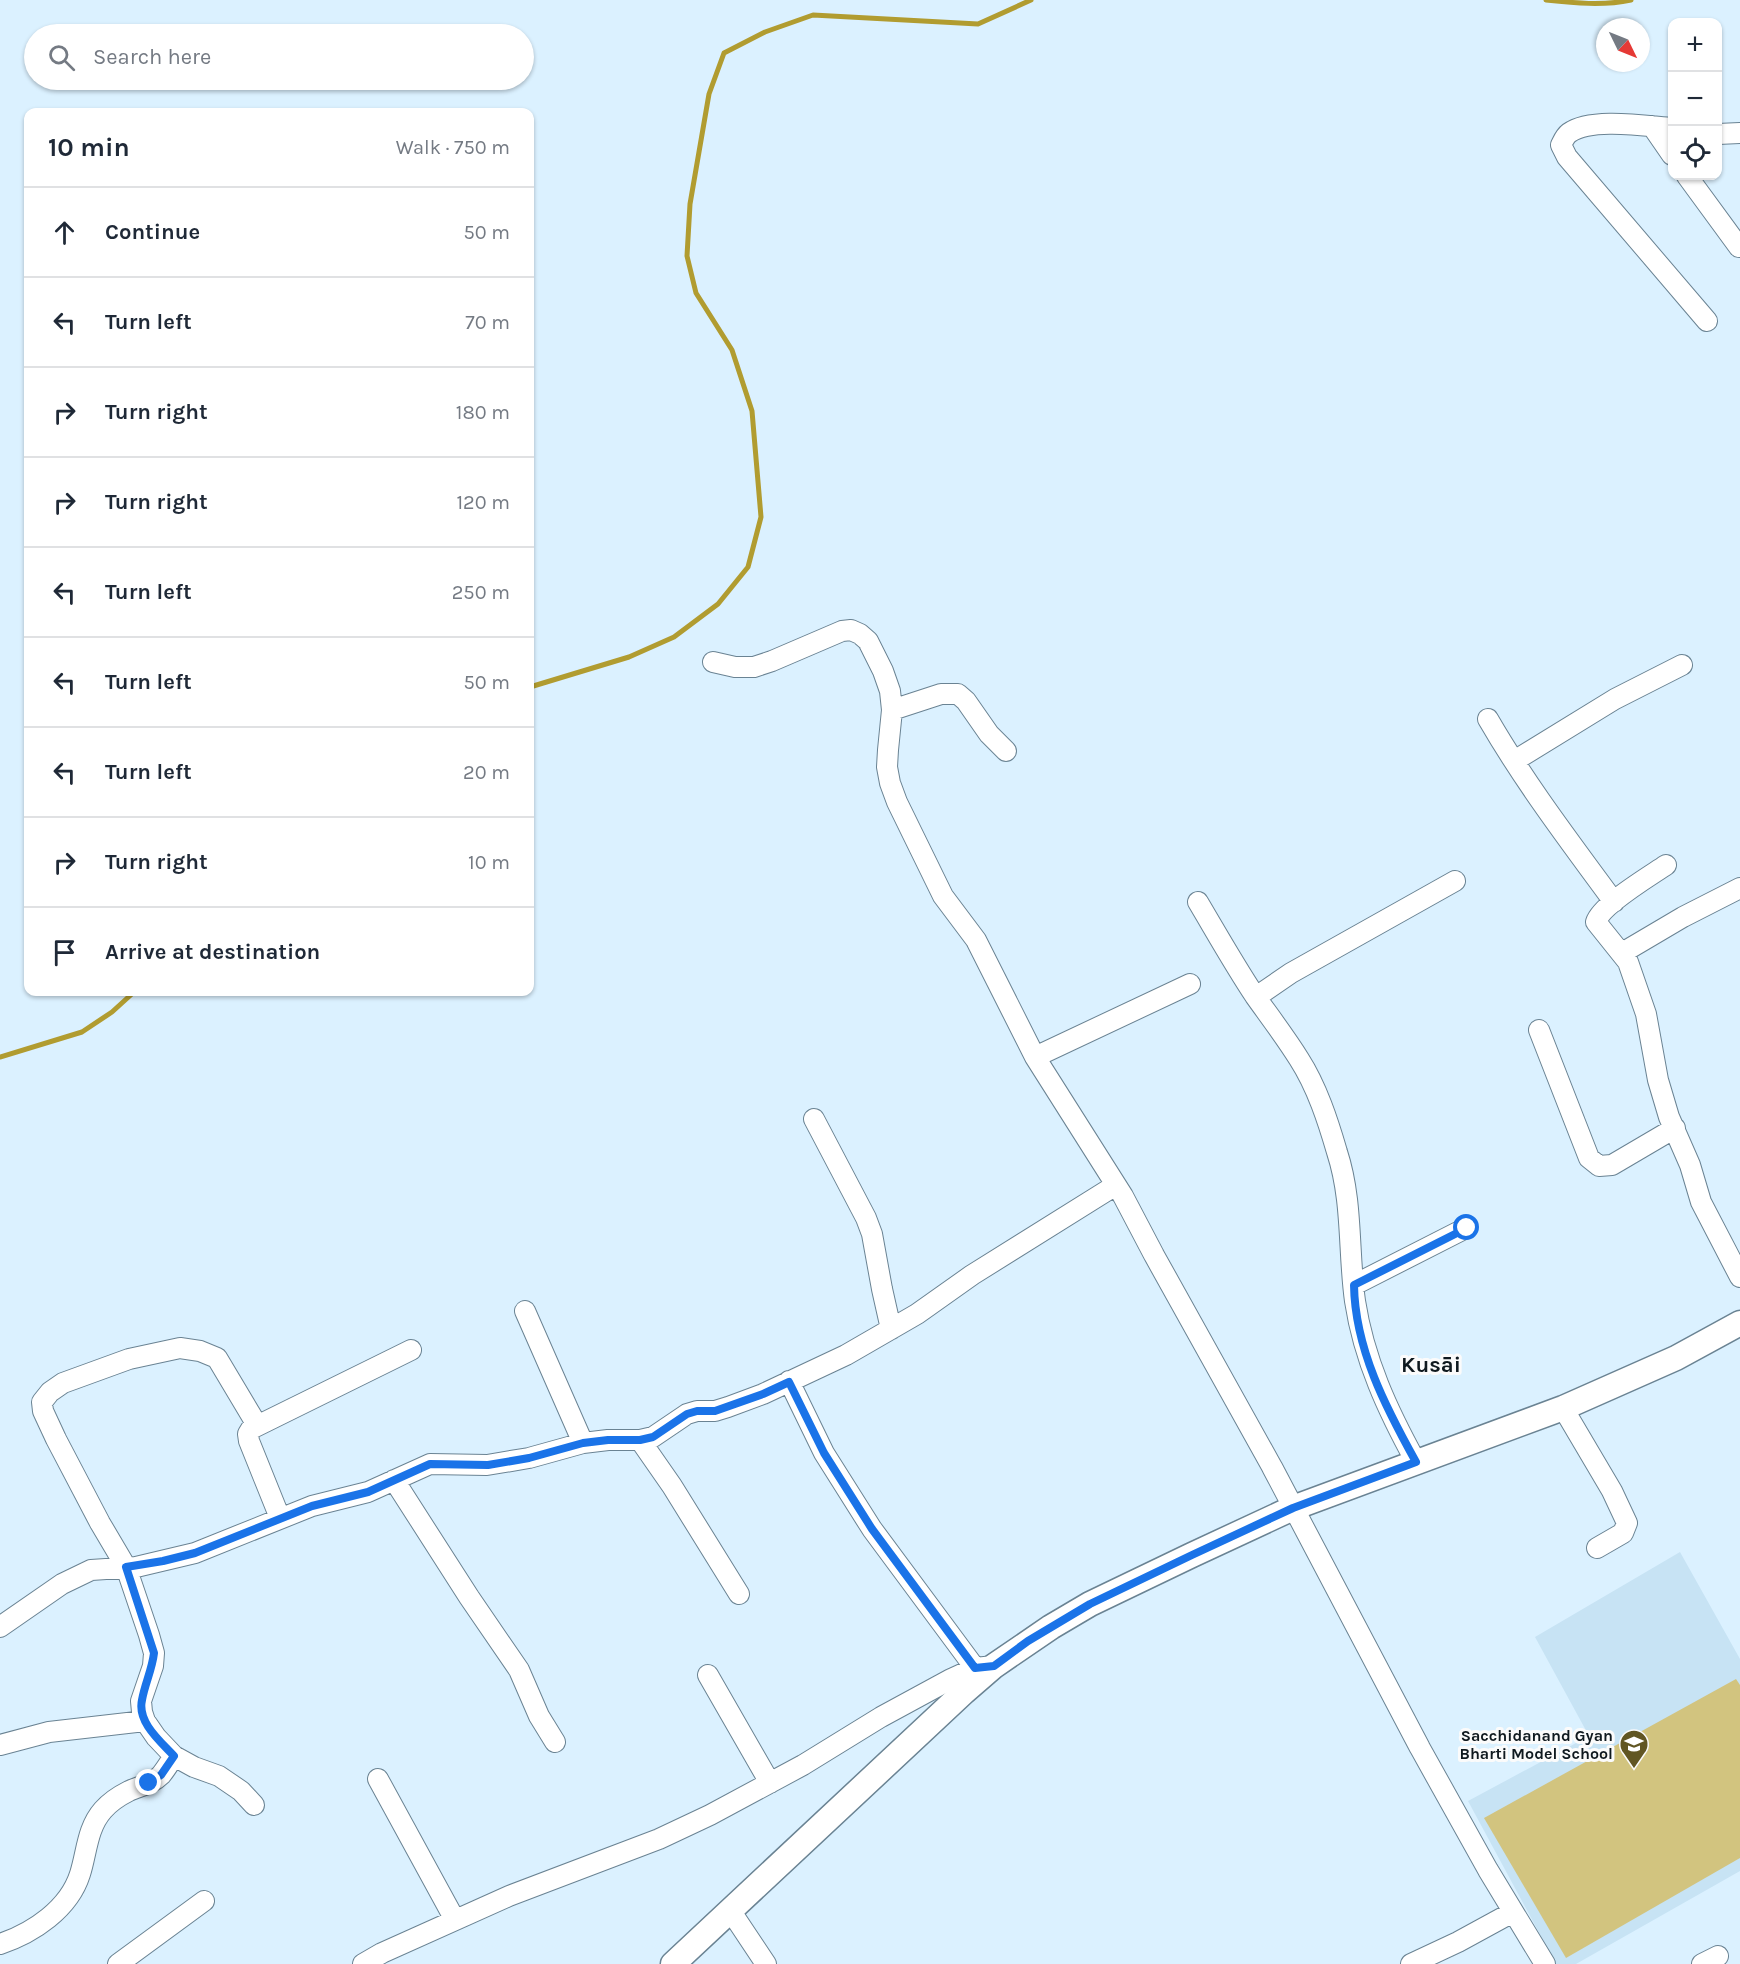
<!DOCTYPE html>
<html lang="en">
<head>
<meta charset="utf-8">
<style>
  body { margin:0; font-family:Karla,sans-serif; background:#f2f2f3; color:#1f2937 }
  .controls { position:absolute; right:18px; top:18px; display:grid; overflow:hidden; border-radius:12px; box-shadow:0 2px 4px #0004 }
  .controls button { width:54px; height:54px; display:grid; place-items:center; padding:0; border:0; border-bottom:2px solid #e0e1e3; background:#fff; color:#1f2937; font:30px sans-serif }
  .compass { position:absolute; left:1596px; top:18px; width:54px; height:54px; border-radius:50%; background:#fff; box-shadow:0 2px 4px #0004; rotate:133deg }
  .stop { position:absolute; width:18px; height:18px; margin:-14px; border:4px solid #1a73e8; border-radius:50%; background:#fff }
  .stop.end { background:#1a73e8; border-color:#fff; box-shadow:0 2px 6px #0008 }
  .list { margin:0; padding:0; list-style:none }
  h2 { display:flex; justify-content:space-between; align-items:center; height:78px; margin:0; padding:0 24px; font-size:26px }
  h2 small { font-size:20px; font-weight:400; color:#747a83 }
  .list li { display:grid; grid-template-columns:39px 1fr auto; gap:18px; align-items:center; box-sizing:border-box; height:90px; padding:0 24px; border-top:2px solid #e0e1e3 }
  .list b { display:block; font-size:22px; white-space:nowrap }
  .list em { font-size:20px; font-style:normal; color:#747a83 }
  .icon { flex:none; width:33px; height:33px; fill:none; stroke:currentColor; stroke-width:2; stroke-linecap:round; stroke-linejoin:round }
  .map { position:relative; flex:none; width:1740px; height:1964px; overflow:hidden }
  .search { position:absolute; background:#fff; box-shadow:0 2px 4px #0004; left:24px; top:24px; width:510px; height:66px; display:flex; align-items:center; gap:15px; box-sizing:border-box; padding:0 21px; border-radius:33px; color:#747a83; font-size:22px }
  .panel { position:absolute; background:#fff; box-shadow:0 2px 4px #0004; left:24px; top:108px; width:510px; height:888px; border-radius:12px }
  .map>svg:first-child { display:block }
  .built { fill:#c7e3f4 }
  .green { fill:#d2c47f }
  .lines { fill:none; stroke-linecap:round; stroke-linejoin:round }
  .stream { stroke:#b19c30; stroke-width:5 }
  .minor-casing { stroke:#6a8393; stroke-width:22 }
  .major-casing { stroke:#6a8393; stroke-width:27 }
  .minor { stroke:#fff; stroke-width:20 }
  .major { stroke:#fff; stroke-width:24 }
  .route { stroke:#1a73e8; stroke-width:8 }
  .labels { text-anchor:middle; stroke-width:6; stroke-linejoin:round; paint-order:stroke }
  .poi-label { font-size:16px; font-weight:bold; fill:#0f191f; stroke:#fbfbfb; text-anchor:end }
  .district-label { font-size:22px; font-weight:bold; fill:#0f191f; stroke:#fbfbfb }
</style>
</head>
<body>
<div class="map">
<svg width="1740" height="1964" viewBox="0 0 1740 1964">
  <rect width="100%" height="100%" fill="#dbf1ff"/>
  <!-- built -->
  <path class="built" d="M1680,1552L1740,1659V1871L1576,1964H1556L1468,1801L1589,1736L1535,1637Z"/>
  <!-- green -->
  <path class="green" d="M1736,1679L1740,1685V1858L1566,1958L1484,1818Z"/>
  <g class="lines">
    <!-- stream -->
    <path class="stream" d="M1546,0C1574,3 1603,6 1631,0
      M530,687L629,657L674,637L718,604L748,567L761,517L752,411L732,350L696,293L687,256L690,204L709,94L724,53L765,32L813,15L978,24L1031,0
      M0,1057L82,1032L112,1012L134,992"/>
    <!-- minor casing -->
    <g class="minor-casing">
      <path id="minor" d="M1652,126L1672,155
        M1672,128C1646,126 1591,117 1569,133C1565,136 1563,141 1561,145L1567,157L1707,321
        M1718,134L1740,133
        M1687,176L1739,247
        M713,662L735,667H754L772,661L842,631L851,630L860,634L868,641L883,671L890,691L892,710L888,750L887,767L890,783L897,802L943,896L976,940L1035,1057L1123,1196L1154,1255L1272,1467L1420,1748L1488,1870L1545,1964
        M892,710L941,694H958L966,701L989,734L1006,751
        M1488,719C1525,783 1570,842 1614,902
        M1514,761L1615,699L1682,665
        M1666,865C1650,876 1601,905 1596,922L1628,962L1646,1014L1658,1080L1669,1117L1690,1165L1701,1202L1740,1277
        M1198,902C1217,934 1235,966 1255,996C1270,1017 1286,1038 1299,1059C1317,1087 1328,1121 1337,1152C1353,1201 1348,1251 1355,1301C1364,1360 1388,1411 1416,1462
        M1622,953L1683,917L1740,888
        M1256,997L1291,973L1455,881
        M1539,1030L1589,1158L1599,1166L1612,1165L1675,1128
        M1035,1057L1190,984
        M814,1119L866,1218L872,1234L882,1289L891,1329
        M1354,1285L1466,1228
        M525,1311L583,1443
        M789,1381L824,1453L872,1529L975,1668
        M1563,1408L1612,1491L1627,1523L1623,1533L1597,1548
        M640,1440L672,1486L739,1594
        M394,1480L469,1597L519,1670L539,1716L555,1742
        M280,1518L249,1441L248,1434L251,1429L411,1350
        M0,1627L62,1584L91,1570L136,1567L195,1553L312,1506L368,1492L430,1464L487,1465L529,1458L583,1443L608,1440H640L653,1437L687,1414L697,1411H715L728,1407L763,1394L846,1355L917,1314L972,1275L1116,1185
        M708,1675L770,1783
        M0,1745L49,1732L145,1721
        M378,1779L455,1920
        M254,1805L241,1791L219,1776L194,1767L174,1756L156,1737L145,1721L142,1712L141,1701L153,1666L154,1653L149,1635L126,1567L100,1523L56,1439L43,1411L42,1402L50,1392L63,1383L129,1359L180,1348L200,1351L217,1358L257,1425
        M730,1910L766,1964
        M0,1944C33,1933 69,1909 80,1874C87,1852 87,1828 103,1810C110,1802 119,1796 129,1791C140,1786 152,1784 161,1775C166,1769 170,1762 174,1756
        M118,1964L204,1901
        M363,1964L382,1953L509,1896L659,1839L710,1815L803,1765L881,1717L951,1679L975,1668L994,1666
        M1411,1964L1458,1942L1513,1912
        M1702,1964L1718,1956"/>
    </g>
    <!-- major casing -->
    <g class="major-casing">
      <path id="major" d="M673,1964L964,1692L994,1666L1051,1627L1090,1604L1192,1555L1293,1508L1563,1408L1676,1358L1740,1323"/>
    </g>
    <!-- minor -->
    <use href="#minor" class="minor"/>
    <!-- major -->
    <use href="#major" class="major"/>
  </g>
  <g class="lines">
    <!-- route -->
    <path class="route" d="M149,1783L161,1775L174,1756C160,1741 137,1722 142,1700C145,1683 152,1670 154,1653L126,1567L163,1561L195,1553L312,1506L368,1492L430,1464L488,1465L529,1458L583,1443L608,1440H640L653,1437L687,1414L697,1411H715L763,1394L789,1382L824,1453L872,1529L975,1668L994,1666L1028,1641L1090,1604L1192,1555L1293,1508L1416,1462C1386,1408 1355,1349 1354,1285L1467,1228"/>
  </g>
  <!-- icons -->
  <defs>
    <g id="school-pin" transform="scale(1.5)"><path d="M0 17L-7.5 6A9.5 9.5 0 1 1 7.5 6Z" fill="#615623" stroke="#fbfbfb"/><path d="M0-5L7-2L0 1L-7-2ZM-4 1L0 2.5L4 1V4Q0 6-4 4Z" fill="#fff"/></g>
  </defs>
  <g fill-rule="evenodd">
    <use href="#school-pin" x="1634" y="1744"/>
  </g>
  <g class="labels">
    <!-- poi labels -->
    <g class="poi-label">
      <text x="1613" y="1741">Sacchidanand Gyan<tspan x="1613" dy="18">Bharti Model School</tspan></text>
    </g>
    <!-- district labels -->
    <g class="district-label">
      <text x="1431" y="1372">Kusāi</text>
    </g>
  </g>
</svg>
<div class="controls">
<button>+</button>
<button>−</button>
<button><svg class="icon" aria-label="locate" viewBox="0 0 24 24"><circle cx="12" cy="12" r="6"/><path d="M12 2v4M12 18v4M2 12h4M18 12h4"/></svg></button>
</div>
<svg class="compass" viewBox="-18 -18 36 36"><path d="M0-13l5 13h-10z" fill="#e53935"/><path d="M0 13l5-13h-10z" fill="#747a83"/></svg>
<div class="stop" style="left:1467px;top:1228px"></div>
<div class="stop end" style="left:149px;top:1783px"></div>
<div class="search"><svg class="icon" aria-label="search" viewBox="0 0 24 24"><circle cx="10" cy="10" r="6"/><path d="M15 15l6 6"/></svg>Search here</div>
<section class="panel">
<h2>10 min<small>Walk · 750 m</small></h2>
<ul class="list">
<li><svg class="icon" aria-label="ahead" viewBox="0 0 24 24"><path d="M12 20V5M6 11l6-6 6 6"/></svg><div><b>Continue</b></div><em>50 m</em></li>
<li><svg class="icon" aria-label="left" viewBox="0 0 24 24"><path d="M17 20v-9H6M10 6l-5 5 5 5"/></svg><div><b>Turn left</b></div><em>70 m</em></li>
<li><svg class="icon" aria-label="right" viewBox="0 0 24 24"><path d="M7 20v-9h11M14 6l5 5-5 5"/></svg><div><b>Turn right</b></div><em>180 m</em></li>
<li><svg class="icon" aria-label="right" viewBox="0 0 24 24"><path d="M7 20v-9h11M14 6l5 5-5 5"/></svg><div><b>Turn right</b></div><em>120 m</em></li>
<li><svg class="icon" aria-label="left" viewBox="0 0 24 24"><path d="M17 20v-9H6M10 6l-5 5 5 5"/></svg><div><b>Turn left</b></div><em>250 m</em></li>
<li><svg class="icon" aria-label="left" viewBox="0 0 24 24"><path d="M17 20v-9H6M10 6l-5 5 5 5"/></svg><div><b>Turn left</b></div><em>50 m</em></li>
<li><svg class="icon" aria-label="left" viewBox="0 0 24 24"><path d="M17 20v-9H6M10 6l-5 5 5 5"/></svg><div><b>Turn left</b></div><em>20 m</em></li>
<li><svg class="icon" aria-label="right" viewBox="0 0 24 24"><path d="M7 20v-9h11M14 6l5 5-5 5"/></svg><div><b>Turn right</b></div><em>10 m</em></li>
<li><svg class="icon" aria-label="arrive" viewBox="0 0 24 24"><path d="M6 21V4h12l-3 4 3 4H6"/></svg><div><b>Arrive at destination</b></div></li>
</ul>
</section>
</div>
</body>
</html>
